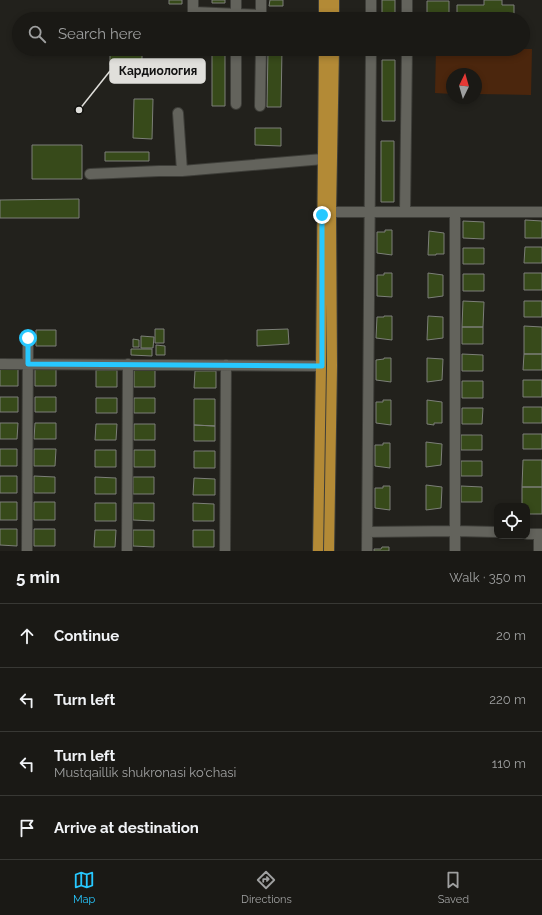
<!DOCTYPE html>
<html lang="en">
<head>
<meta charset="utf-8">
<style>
  body { margin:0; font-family:Raleway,sans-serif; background:#23221e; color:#f1f3f6 }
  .controls { position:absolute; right:12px; bottom:12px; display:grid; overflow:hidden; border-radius:8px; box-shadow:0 2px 6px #0003 }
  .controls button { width:36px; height:36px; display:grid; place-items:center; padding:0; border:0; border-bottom:1px solid #383834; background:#1a1915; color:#f1f3f6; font:20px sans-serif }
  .compass { position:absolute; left:446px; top:68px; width:36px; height:36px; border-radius:50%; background:#1a1915; box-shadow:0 2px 6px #0003; rotate:5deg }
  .stop { position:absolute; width:12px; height:12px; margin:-9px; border:3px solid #27c8ff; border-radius:50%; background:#fff }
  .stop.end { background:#27c8ff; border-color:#fff; box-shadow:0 1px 4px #0008 }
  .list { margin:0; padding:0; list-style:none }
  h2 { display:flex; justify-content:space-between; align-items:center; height:52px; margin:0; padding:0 16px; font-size:17px }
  h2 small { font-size:13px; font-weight:400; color:#9fa0a0 }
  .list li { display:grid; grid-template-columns:26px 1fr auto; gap:12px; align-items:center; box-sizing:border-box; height:64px; padding:0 16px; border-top:1px solid #383834 }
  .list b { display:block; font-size:15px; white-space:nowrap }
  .list p { margin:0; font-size:13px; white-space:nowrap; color:#9fa0a0 }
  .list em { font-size:13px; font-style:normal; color:#9fa0a0 }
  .icon { flex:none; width:22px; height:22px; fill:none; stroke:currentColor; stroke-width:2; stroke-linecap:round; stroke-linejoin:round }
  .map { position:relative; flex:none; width:542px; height:551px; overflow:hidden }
  .search { position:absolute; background:#1a1915; box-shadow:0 2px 6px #0003; left:12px; right:12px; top:12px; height:44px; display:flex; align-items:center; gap:10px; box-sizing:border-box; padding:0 14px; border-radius:22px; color:#9fa0a0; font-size:15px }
  .sheet { height:308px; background:#1a1915 }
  nav { display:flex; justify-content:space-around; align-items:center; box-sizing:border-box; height:56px; border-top:1px solid #383834; background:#1a1915; font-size:11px; color:#9fa0a0 }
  nav a { display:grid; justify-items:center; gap:2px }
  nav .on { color:#27c8ff }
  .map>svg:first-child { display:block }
  .green { fill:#4b260d }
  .building { fill:#374a1a; stroke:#7c7f78 }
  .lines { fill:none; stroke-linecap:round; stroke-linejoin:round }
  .minor-casing { stroke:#3e3e39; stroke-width:12 }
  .major-casing { stroke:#3e3e39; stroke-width:12 }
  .minor { stroke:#63635c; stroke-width:10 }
  .major { stroke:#b38a36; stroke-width:10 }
  .route { stroke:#27c8ff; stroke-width:5 }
  .leader { fill:none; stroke:#e0dfdb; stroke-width:1.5 }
  .callout-dot { fill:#e0dfdb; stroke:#0b0b08; stroke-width:1.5 }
  .callout { fill:#e0dfdb; stroke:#e0dfdb; stroke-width:1.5 }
  .callout-label { font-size:12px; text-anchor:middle; font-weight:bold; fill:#111 }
</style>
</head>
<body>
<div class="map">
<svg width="542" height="551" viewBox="0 0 542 551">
  <rect width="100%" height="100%" fill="#22211c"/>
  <!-- green -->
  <path class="green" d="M436,49H532L531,95L476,94V74H452V94L435,93Z"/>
  <!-- building -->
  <path class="building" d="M169,0H182V4H169Z
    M212,0H225V3H212Z
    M270,0H283V6H269Z
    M382,0H395V19H382Z
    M484,0H502V5H514V19H457V5H484Z
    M427,1H449V19H427Z
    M110,49H142V65H110Z
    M212,49H225V106H212Z
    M268,49H282L281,107H267Z
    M382,60H395V121H382Z
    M134,99H153L152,139L133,138Z
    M255,128H281V146L255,145Z
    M381,141H394V202H381Z
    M32,145H82V179H32Z
    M105,152H149V161H105Z
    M79,199V218H0V200Z
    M525,220L542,221V238H525Z
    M463,221L484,222V239L463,238Z
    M385,230H392V255L377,253V232H385Z
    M429,231L444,233V254H436V255H428Z
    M525,247H542V263H524Z
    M463,248H484V264H463Z
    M384,273H392V297L377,296V275H384Z
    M428,273L443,275V296L428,298Z
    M524,273H542V290H524Z
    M463,274H484V291H463Z
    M463,301L484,302L483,327H462Z
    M524,301H542V317H524Z
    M384,316H392V340L376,338L377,317H384Z
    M428,316L443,317V338L427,340Z
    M524,326L542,327V354H524Z
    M462,327H483V344H462Z
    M155,329H164V343H155Z
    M288,329L289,344L257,346V330Z
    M36,330H56V346H36Z
    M141,336L154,337L153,348H141Z
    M133,339L139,340V347H133Z
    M156,345L165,346V355H156Z
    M131,349H152V356L131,355Z
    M462,354L483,355V371H462Z
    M524,354H542V370H523Z
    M384,358H391V382L376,380V360L384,359Z
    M427,358L443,359L442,380L427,382Z
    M0,369H18V386H0Z
    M35,369H56V386H35Z
    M96,370H117V387H96Z
    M134,370H155V387H134Z
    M195,371H216V388H194Z
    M523,380H542V397H523Z
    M462,381H483V398H462Z
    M0,397H18V412H0Z
    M35,397H56V412H35Z
    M96,398H117V413H96Z
    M134,398H155V413H134Z
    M194,399H215V426L194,425Z
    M383,400H391V425L376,423V402H383Z
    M427,400L442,402V423H434V425L427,424Z
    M523,407H542V423H523Z
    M462,408H483L482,424H462Z
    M0,423H18L17,439H0Z
    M35,423H56V439H34Z
    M96,424H117L116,440H95Z
    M134,424H155V440H134Z
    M194,425L215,426V441H194Z
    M523,434H542V449H523Z
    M461,435H482V450H461Z
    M426,442L442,444L441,465L426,467Z
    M383,443H390V468L375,466V445H383Z
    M0,449H17V466H0Z
    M34,449H56L55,466H34Z
    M95,450H116V467H95Z
    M134,450H155V467H134Z
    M194,451H215V468H194Z
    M523,460H542V487H522Z
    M461,461H482V476H461Z
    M0,476H17V493H0Z
    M34,476L55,477V493H34Z
    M95,477L116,478V494H95Z
    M133,477H154V494H133Z
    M194,478L215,479V495H193Z
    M426,485L442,487L441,508L426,510Z
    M383,486H390V510L375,508V488H383Z
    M461,486L482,487V502H461Z
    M522,487H542V514H527V506H522Z
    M0,502H17V520H0Z
    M34,502H55V520H34Z
    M95,503H116V521H95Z
    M133,503H154V521L133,520Z
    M193,503L214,504V521H193Z
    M0,529H17V546L0,545Z
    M34,529H55V546H34Z
    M95,530H116L115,547H94Z
    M133,530H154V547L133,546Z
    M193,530H214V547H193Z
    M382,547H389V551H374V549H381Z"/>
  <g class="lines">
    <!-- minor casing -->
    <g class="minor-casing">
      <path id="minor" d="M193,0V12L261,15
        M236,19V0
        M261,19V0
        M371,19V0
        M407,19V0
        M236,104V49
        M260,106L261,49
        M178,113L182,171
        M90,174L159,171H182L323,159
        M331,212H542
        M405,212L407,49
        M0,364L321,366
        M367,532L455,531L497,532
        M527,534H542
        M539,534V551
        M27,551L28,338
        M127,551L128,364
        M225,551L226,365
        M367,551L371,49
        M455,551V212"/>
    </g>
    <!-- major casing -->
    <g class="major-casing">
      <path id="major" d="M324,19V0
        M334,19V0
        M318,551L321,366L324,49
        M329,551L332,366L331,212L334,49"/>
    </g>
    <!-- minor -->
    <use href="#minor" class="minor"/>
    <!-- major -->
    <use href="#major" class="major"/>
  </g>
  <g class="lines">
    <!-- route -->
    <path class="route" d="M28,338V364L322,366V215"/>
  </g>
  <!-- callouts -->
  <path class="leader" d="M79 110L110 71"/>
  <circle class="callout-dot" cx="79" cy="110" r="4"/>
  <rect class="callout" x="110" y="59" width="95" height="24" rx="4"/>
  <g class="callout-label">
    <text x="158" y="75">Кардиология</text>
  </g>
</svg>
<div class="controls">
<button><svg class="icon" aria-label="locate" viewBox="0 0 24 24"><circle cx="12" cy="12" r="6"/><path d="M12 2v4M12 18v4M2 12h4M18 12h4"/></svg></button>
</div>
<svg class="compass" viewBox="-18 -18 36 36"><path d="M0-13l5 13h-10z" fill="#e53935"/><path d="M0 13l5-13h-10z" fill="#9fa0a0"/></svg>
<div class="stop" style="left:28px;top:338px"></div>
<div class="stop end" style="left:322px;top:215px"></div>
<div class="search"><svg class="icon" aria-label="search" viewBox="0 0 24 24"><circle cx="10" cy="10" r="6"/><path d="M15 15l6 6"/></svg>Search here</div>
</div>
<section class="sheet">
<h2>5 min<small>Walk · 350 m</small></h2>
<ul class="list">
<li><svg class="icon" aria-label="ahead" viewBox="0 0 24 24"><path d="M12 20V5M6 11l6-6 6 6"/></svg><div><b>Continue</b></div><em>20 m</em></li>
<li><svg class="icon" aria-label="left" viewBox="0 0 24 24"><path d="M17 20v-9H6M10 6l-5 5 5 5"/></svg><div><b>Turn left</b></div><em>220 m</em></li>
<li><svg class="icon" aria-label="left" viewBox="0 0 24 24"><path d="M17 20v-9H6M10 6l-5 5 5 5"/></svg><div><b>Turn left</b><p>Mustqaillik shukronasi ko'chasi</p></div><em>110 m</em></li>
<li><svg class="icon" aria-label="arrive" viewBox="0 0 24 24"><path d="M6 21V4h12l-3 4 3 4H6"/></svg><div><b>Arrive at destination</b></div></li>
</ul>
</section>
<nav>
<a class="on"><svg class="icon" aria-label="map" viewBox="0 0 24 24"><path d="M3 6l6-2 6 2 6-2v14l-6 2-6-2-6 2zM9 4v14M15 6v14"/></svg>Map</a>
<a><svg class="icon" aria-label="directions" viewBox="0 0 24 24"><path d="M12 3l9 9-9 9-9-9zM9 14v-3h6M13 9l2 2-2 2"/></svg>Directions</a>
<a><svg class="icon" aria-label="saved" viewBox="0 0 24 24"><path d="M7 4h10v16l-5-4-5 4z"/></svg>Saved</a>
</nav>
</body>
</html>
